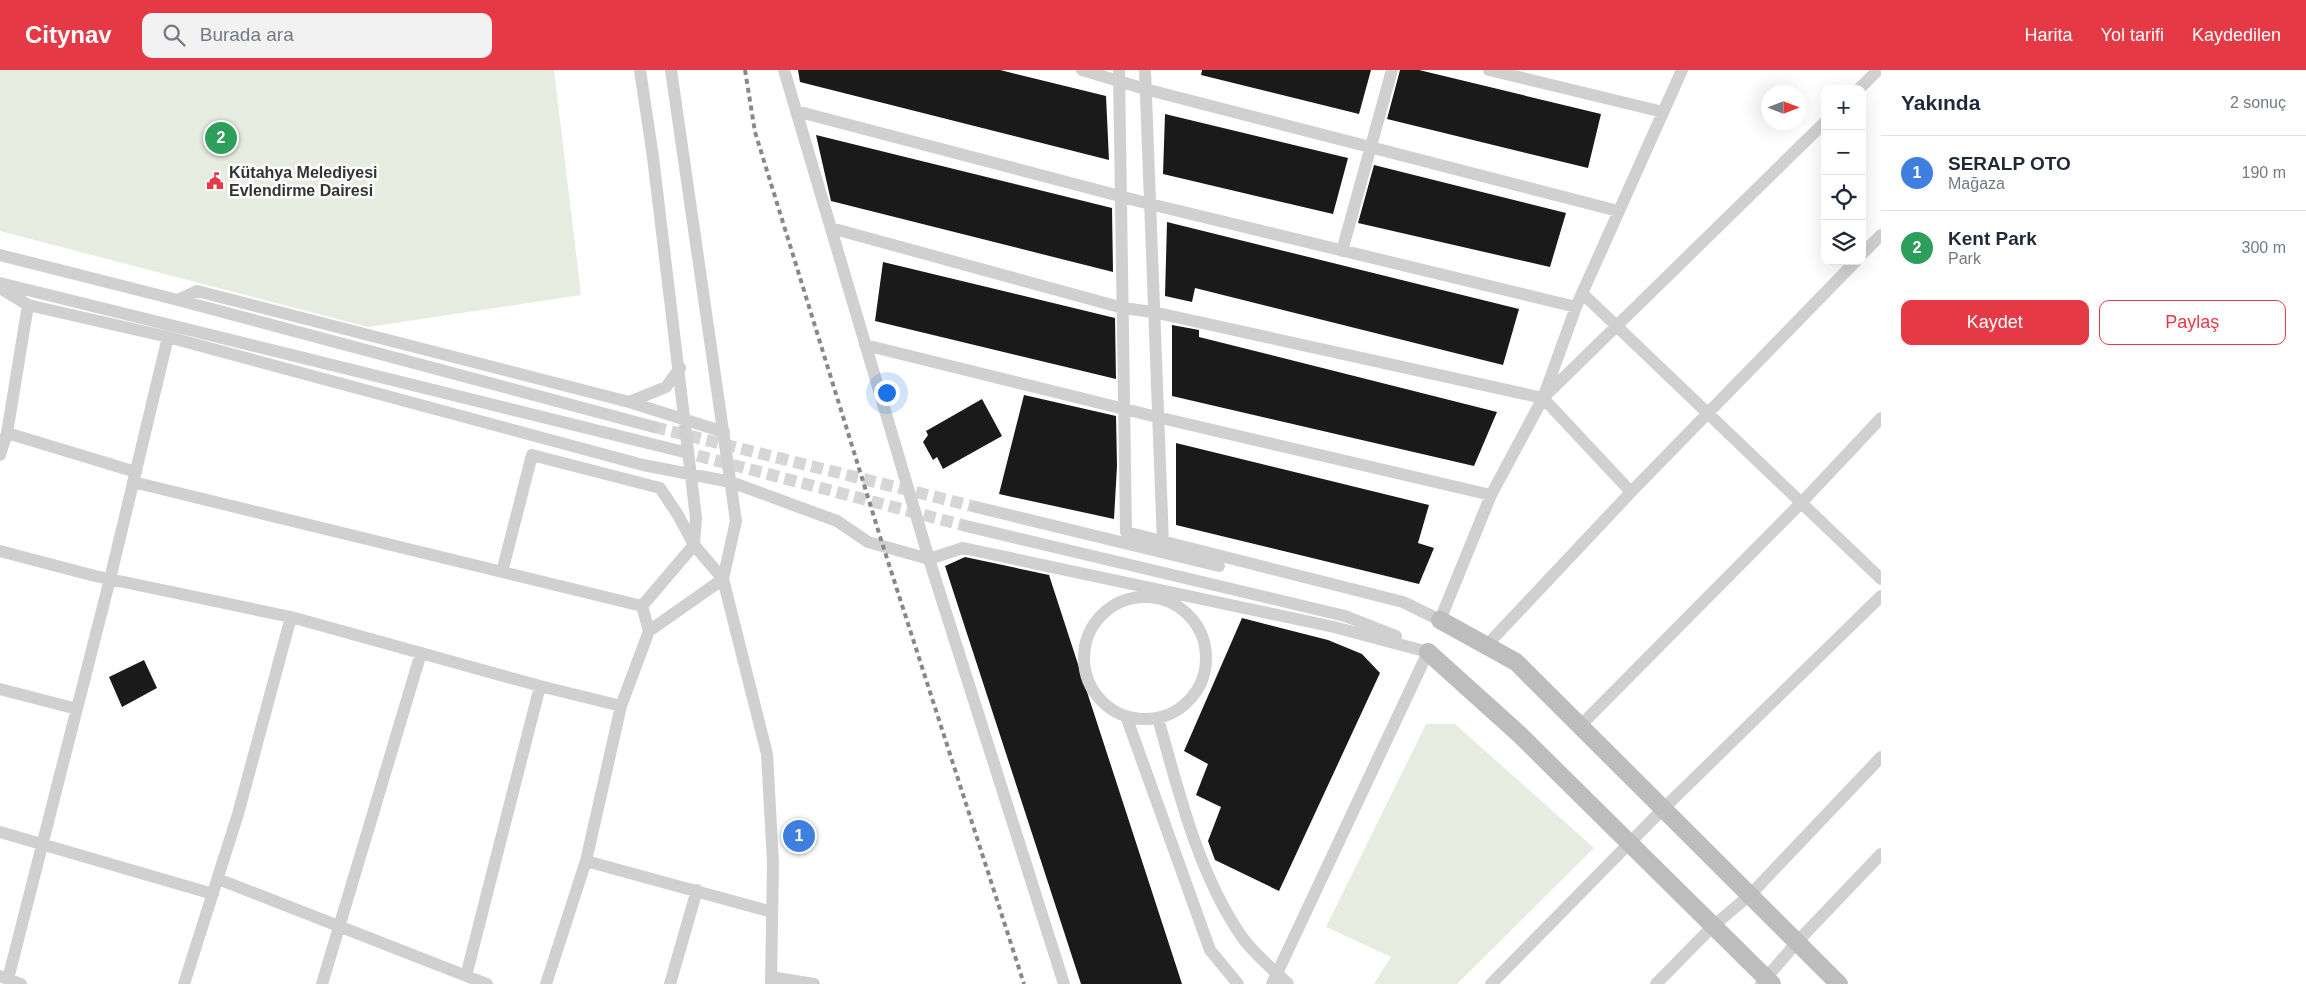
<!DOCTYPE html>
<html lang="tr">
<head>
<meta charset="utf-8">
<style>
  body { margin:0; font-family:Helvetica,sans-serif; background:#f2f2f3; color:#1f2937 }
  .controls { position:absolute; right:15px; top:15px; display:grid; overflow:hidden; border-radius:10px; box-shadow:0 5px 20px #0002 }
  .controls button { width:45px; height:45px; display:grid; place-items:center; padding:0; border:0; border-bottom:1px solid #e0e1e3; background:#fff; color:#1f2937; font:25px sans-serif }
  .compass { position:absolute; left:1761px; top:15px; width:45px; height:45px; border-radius:50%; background:#fff; box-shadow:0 5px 20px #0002; rotate:90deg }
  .you { position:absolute; left:886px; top:322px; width:18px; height:18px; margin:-12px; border:4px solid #fff; border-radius:50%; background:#1a73e8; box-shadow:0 0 0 8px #1a73e833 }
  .badge { display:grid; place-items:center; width:32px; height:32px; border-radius:50%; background:#e63946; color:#fff; font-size:16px; font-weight:700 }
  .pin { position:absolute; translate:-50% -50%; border:2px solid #fff; box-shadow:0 1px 5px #0006 }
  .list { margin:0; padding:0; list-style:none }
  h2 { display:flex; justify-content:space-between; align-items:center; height:65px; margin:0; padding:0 20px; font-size:21px }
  h2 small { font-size:16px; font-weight:400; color:#747a83 }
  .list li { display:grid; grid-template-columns:32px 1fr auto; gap:15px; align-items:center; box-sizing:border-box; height:75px; padding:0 20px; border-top:1px solid #e0e1e3 }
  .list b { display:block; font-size:19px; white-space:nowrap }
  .list p { margin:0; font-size:16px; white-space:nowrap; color:#747a83 }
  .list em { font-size:16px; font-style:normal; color:#747a83 }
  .actions { display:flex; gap:10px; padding:15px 20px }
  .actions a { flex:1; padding:11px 0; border:1px solid #e63946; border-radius:10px; text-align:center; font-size:18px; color:#e63946 }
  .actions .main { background:#e63946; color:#fff }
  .icon { flex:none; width:28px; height:28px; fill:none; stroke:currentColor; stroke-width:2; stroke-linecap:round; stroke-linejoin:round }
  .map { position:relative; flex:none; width:1881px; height:914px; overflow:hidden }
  header { display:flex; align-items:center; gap:30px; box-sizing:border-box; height:70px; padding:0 25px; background:#e63946; color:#fff }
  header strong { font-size:24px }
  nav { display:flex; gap:28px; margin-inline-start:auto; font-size:18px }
  .search { width:350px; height:45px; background:#f2f2f3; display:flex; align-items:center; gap:12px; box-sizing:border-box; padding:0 18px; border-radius:10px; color:#747a83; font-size:19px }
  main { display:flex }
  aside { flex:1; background:#fff }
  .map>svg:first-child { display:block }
  .green { fill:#e6ecdf }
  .building { fill:#1a1a1a }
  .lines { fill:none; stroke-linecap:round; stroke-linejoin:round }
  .minor-tunnel { stroke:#d6d6d6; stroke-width:12; stroke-dasharray:12 6; stroke-linecap:butt }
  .minor { stroke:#d0d0d0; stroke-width:12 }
  .secondary { stroke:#bdbdbd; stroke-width:18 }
  .rail { stroke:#888; stroke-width:4; stroke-dasharray:5 4; stroke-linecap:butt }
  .labels { text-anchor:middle; stroke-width:5; stroke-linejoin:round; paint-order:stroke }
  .poi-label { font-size:16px; font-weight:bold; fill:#333; stroke:#fff; text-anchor:start }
</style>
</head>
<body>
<header>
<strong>Citynav</strong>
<div class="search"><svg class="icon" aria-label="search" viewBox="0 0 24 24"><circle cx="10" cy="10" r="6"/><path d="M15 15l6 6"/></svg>Burada ara</div>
<nav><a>Harita</a><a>Yol tarifi</a><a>Kaydedilen</a></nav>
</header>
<main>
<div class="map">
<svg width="1881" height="914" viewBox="0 0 1881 914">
  <rect width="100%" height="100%" fill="#fff"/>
  <!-- green -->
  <path class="green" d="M0,0H554L581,225L368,257L0,161Z
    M1426,654H1455L1594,778L1457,914H1374L1391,887L1326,857Z"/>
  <!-- building -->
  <path class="building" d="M798,0H1000L1106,26L1109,90L800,12Z
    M1202,0H1371L1359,44L1201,5Z
    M1400,0H1419L1601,44L1588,98L1387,49Z
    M1165,44L1348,88L1333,144L1163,104Z
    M816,65L1112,138L1113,202L831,131Z
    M1374,95L1566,143L1550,197L1358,153Z
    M1167,152L1519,239L1503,295L1195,218L1192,232L1165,226Z
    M883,192L1115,248L1116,309L875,251Z
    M1172,255L1199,260V267L1497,342L1474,396L1172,326Z
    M1024,325L1116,346L1117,396L1114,449L999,424Z
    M982,329L1002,366L943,399L937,387L933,390L923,372L928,365L926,361Z
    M1176,373L1429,435L1418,473L1434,478L1419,514L1176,455Z
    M965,487L1049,505L1182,914H1081L945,496Z
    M1242,548L1328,570L1362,584L1380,603L1279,821L1215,790L1208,771L1221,737L1196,725L1208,694L1184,681Z
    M144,590L157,618L122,637L109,607Z"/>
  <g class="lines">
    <!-- minor-tunnel -->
    <path class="minor-tunnel" d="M654,357L976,437
      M680,381L966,456"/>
    <!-- minor -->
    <path class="minor" d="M640,0L653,87L696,448L694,475L642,536
      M671,0L736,451L723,509L767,684L773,793L771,914
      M784,0L929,489L1064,914
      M1082,0L1145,19L1618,141
      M1119,0L1126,462L1403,532L1440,550
      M1145,0L1163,473
      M1489,0L1663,42
      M1859,19L1878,0
      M796,41L1150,134L1576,237
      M831,158L1123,238L1153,242L1543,328
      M1342,181L1392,0
      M1862,184L1881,165
      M0,185L178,230L654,357
      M0,213L680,381
      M0,218L28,235L168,267L643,395L731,412L837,451L868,472L929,489L963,478L1334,557L1428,582
      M1582,223L1881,509
      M178,230L197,221L629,332L666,317L680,298
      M865,275L1157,347L1491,425
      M629,332L724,362
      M7,363L136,402
      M0,385L7,363L28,235
      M133,412L642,536
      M1631,422L1543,328L1825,52
      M976,437L1219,496
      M966,456L1345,546L1396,566
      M0,481L95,506L291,547L540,616L621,636
      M502,502L532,385L660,418L678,445L694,475L723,509L649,561
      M1084 588a61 61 0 1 1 122 0a61 61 0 1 1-122 0Z
      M1440,550L1491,425L1543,328L1576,237L1682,0
      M1487,575L1631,422L1856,191
      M0,619L77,639
      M1126,646L1210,880L1238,914
      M1158,648C1178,720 1199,806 1242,867C1254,884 1273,899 1288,914
      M1580,656L1802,432L1881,348
      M0,762L213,824
      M586,791L772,842
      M218,809L487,914
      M0,906L21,914
      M466,906L540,616
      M771,907L814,914
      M8,909L110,509L168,267
      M184,914L238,744L291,547
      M322,914L421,583
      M546,914L586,791L621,636L649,561L642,536
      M670,914L697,820
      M1272,914L1428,582
      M1491,914L1663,739L1881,526
      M1656,914L1713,856L1750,825L1881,687
      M1761,914L1797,872L1881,784"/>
    <!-- secondary -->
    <path class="secondary" d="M1440,550L1516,592L1839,914
      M1428,582L1519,664L1772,914"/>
    <!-- rail -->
    <path class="rail" d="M745,0L755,62L883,476L1024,914"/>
  </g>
  <!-- icons -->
  <defs>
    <g id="civic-bare" transform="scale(1.35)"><path d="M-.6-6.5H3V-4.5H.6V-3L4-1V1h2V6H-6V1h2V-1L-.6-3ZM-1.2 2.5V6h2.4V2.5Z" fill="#e63946" stroke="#fff" stroke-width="2.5" paint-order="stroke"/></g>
  </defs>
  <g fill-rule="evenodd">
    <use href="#civic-bare" x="215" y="111"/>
  </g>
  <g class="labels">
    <!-- poi labels -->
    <g class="poi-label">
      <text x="229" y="108">Kütahya Melediyesi<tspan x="229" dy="18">Evlendirme Dairesi</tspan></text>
    </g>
  </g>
</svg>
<div class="controls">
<button>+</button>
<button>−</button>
<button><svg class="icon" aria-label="locate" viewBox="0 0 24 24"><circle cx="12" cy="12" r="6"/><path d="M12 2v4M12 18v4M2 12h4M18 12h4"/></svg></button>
<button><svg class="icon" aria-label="layers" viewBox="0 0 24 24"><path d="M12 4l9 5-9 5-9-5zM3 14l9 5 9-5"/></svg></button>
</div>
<svg class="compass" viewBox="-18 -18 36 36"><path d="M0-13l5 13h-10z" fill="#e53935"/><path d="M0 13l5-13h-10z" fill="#747a83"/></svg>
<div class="you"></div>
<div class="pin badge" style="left:799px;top:766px;background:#3f7fe0">1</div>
<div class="pin badge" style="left:221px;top:68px;background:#2e9e5b">2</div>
</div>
<aside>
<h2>Yakında<small>2 sonuç</small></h2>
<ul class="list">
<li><span class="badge" style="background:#3f7fe0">1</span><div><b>SERALP OTO</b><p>Mağaza</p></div><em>190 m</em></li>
<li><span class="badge" style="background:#2e9e5b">2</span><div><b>Kent Park</b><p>Park</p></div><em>300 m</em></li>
</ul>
<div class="actions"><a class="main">Kaydet</a><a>Paylaş</a></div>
</aside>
</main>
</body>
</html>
